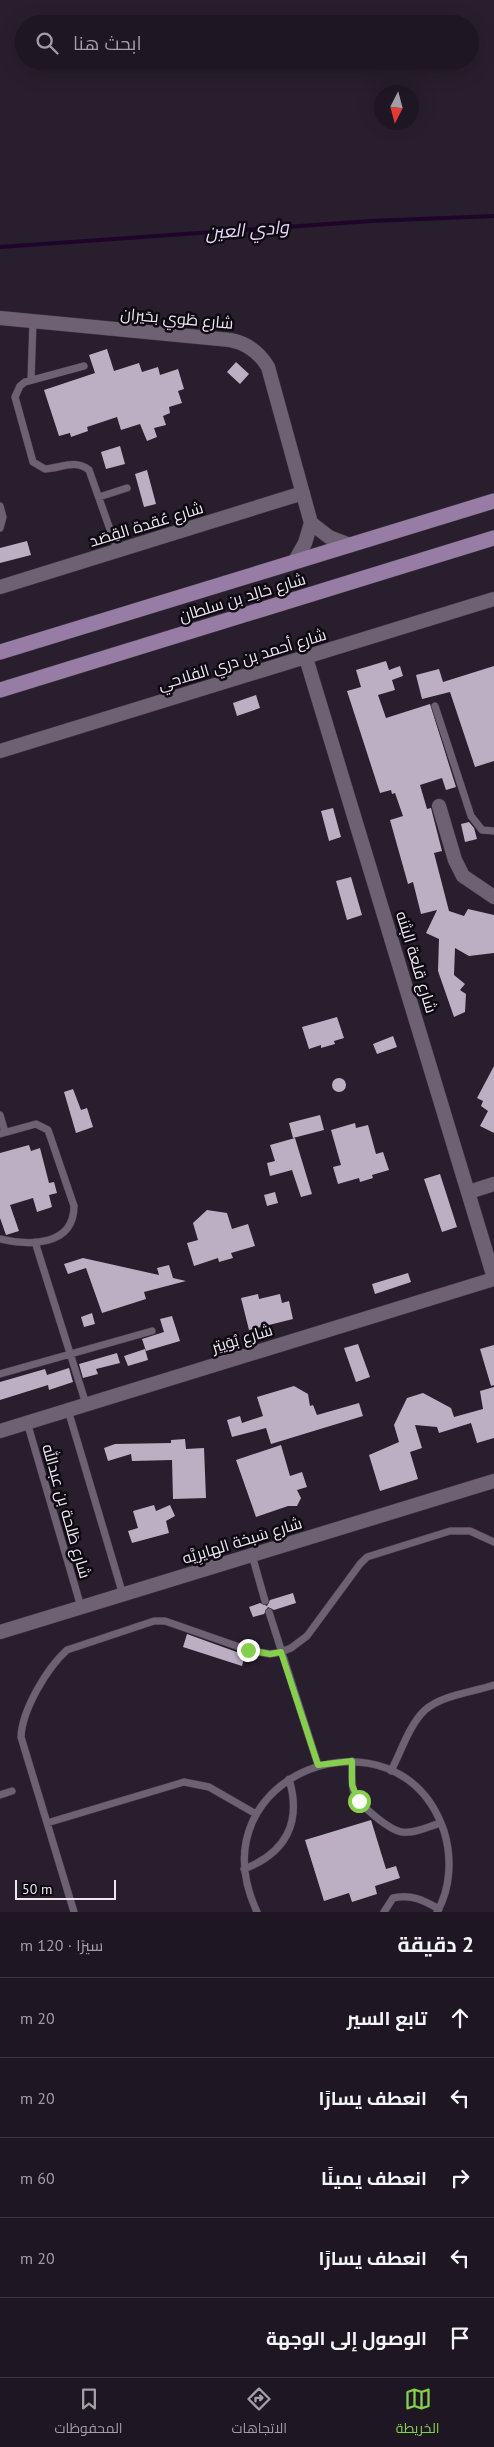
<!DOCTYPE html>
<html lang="ar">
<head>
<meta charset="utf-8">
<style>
  body { margin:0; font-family:"PT Sans",Cairo,sans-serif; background:#2b232f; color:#f1f3f6; direction:rtl }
  .compass { position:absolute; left:374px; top:85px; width:45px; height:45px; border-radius:50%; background:#1e1622; box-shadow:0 5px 20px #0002; rotate:186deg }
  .scale { position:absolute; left:15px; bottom:12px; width:101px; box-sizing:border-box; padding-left:5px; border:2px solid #eee7f2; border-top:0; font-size:14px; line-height:18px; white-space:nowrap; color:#eee7f2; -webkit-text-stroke:4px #0e0a11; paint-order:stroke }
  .stop { position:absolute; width:15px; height:15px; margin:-11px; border:4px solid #86cf4c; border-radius:50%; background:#fff }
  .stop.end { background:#86cf4c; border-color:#fff; box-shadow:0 1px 5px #0008 }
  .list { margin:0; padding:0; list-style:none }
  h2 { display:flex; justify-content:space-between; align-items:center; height:65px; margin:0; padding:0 20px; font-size:21px }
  h2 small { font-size:16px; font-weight:400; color:#a19fa5 }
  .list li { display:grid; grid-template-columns:32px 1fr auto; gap:15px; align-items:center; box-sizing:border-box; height:80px; padding:0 20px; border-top:1px solid #3c3540 }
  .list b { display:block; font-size:19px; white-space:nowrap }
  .list em { font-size:16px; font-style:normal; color:#a19fa5 }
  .icon { flex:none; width:28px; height:28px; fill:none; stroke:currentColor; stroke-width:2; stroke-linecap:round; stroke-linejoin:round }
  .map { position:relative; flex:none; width:494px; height:1912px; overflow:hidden; direction:ltr }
  .search { position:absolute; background:#1e1622; box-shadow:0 5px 20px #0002; left:15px; right:15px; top:15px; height:55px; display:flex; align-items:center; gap:12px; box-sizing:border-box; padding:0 18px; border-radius:28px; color:#a19fa5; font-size:19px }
  .sheet { height:465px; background:#1e1622 }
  nav { display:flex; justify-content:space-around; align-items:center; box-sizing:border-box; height:70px; border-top:1px solid #3c3540; background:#1e1622; font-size:14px; color:#a19fa5 }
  nav a { display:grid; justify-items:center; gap:2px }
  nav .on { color:#86cf4c }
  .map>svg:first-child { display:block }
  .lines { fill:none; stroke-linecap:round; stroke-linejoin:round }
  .stream { stroke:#1f052a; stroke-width:4 }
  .building { fill:#bcafc3 }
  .lane-casing { stroke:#423946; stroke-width:8 }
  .street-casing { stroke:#423946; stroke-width:15 }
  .primary-casing { stroke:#423946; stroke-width:16 }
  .lane { stroke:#6d6173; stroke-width:7 }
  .street { stroke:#6d6173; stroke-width:14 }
  .primary { stroke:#977ca5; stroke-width:15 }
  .route { stroke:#86cf4c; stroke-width:6 }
  .labels { text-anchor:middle; stroke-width:5; stroke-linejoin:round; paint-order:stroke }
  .street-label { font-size:16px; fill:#eee7f2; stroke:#0e0a11 }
  .water-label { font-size:18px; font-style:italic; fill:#efd4fe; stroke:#0e0a11 }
</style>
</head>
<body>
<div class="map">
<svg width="494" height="1912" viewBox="0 0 494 1912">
  <rect width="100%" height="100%" fill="#281e2d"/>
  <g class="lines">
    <!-- stream -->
    <path class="stream" d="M0,247L371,221L494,216"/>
  </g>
  <!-- building -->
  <path class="building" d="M107,349L114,371L139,363L142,372L158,367L160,375L178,369L184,389L178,391L182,403L169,407L170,413L163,416L166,425L154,428L157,437L147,441L140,424L121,430L117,417L87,427L88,431L71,437L70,433L59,436L44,390L95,373L89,355Z
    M236,362L249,374L240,384L227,372Z
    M120,446L125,464L106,469L101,452Z
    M147,470L156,504L144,507L135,474Z
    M27,541L31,555L0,563V548Z
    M386,661L389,670L400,666L403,676L392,680L395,690L378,695L386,718L430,704L456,787L446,790L442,778L420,785L427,809L431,808L442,851L434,853L449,911L464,916L468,909L494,915V953L469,956L455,948L454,975L465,984L460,990L466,994L465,1012L454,1017L438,971L439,939L426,933L437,910L421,914L413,882L408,884L390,820L403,816L395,793L392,794L391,790L380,793L347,691L361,687L356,670Z
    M494,666V761L475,767L450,692L422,699L416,675L439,669L443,682Z
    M256,695L260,708L237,716L233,703Z
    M333,808L341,837L329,841L321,811Z
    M469,822L474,828L477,839L465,842L461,824Z
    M351,877L362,915L347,920L336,881Z
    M337,1017L344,1038L334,1041L335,1044L321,1048V1045L309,1049L302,1027Z
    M393,1036L397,1047L377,1054L373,1044Z
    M494,1066V1133L480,1126L488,1111L481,1106L483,1101L477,1098Z
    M332 1085a7 7 0 1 1 14 0a7 7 0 1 1-14 0Z
    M73,1089L81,1110L87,1108L93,1127L76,1133L64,1092Z
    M320,1115L324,1130L293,1138L289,1123Z
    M355,1123L356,1128L368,1125L376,1154L383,1152L389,1170L372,1175L373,1178L360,1182L359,1178L338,1184L333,1167L341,1165L331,1130Z
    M295,1138L312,1194L301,1197L292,1170L270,1176L267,1163L275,1161L270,1145Z
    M29,1145L31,1151L40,1148L49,1183L54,1182L57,1193L49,1195L52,1207L37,1212L33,1198L10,1205L19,1231L6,1235L0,1218V1153Z
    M440,1174L457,1227L442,1232L424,1179Z
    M275,1192L278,1203L267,1206L264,1195Z
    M207,1210L227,1213L232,1229L248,1224L255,1246L231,1253L233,1258L219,1262L218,1258L194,1266L187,1243L198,1240L193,1223Z
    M83,1258L159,1275L157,1268L169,1265L173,1278L186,1281L144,1292L146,1299L102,1313L86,1268L68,1274L64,1264Z
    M408,1273L411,1282L375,1294L372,1284Z
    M258,1294L259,1299L280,1294L282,1303L289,1301L293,1319L249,1330L241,1298Z
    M92,1313L95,1324L84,1327L81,1317Z
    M172,1316L180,1341L146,1351L142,1339L164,1332L160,1319Z
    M358,1344L370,1377L356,1382L344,1348Z
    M494,1345V1385L491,1386L480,1349Z
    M145,1349L148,1360L128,1366L124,1356Z
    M117,1353L120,1363L96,1369L98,1374L83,1378L79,1364Z
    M69,1368L73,1382L49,1390L48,1385L0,1400V1382L45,1369L47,1375Z
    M294,1386L308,1394L310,1406L313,1405L317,1415L359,1403L363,1416L271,1444L266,1428L232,1437L227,1420L240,1416L242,1423L263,1416L257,1397Z
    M494,1387V1438L477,1443L471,1423L439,1433L437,1427L415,1425L422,1448L410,1452L418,1479L380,1491L369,1455L399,1442L394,1425L407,1398L423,1393L451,1408L454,1417L483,1409L480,1391Z
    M185,1439L186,1449L204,1448L206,1498L173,1499L172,1460L132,1461L131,1454L108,1461L104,1448L115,1444L171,1443V1440Z
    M281,1445L290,1476L302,1472L307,1487L297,1490L301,1498L297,1506H288L256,1517L236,1460Z
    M154,1505L156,1511L170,1505L175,1516L166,1521L169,1533L132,1543L128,1531L138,1528L133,1511Z
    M293,1593L296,1603L274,1610L268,1607L264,1614L253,1617L249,1607L260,1603L267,1606L270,1600Z
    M187,1634L245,1655L242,1666L183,1647Z
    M371,1820L386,1869L396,1866L400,1878L375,1886L377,1894L352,1902L349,1893L324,1901L305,1840Z"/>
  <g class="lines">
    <!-- lane casing -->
    <g class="lane-casing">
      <path id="lane" d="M84,366L25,382L20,386L15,397L33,462L45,469C61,468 75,459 89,470L118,552
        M31,380L33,322
        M99,497L127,488
        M0,506L3,517L0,528
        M435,706L471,816L482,830L494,831
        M0,1115L5,1132
        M0,1134L36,1124L48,1130L74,1206C74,1246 30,1246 0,1239
        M35,1242L86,1404
        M0,1374L152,1331
        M68,1410L123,1595
        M27,1422L81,1607
        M252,1555L265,1601
        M269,1612L318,1765
        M352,1761C352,1771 351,1783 354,1793C359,1805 389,1830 402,1832C415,1834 429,1826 441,1823
        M391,1771C401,1752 409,1725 425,1710C442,1695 473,1692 494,1685
        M0,1795L12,1791
        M47,1823L184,1782L209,1787L256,1814
        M244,1869C286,1853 302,1822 289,1779
        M74,1912L21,1737C22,1710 47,1668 67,1650L154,1621H165L248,1650L270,1654L281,1652L291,1648L307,1636L360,1564L367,1557L450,1531H470L494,1542
        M257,1912C192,1772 399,1699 444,1831C452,1857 451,1888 437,1912
        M384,1912L393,1898C412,1894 423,1900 439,1909"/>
    </g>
    <!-- street casing -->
    <g class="street-casing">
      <path id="street" d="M0,318L230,340C247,343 259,352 268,367L311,523L305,543L295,561
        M311,523L329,537L350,545
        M0,587L303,493
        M306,658L494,1278
        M0,751L494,599
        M439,806L455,860L463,876L494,897
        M469,1192L494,1184
        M0,1431L494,1279
        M0,1632L494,1481"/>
    </g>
    <!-- primary casing -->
    <g class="primary-casing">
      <path id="primary" d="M0,652L494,501
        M0,690L494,538"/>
    </g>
    <!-- lane -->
    <use href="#lane" class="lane"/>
    <!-- street -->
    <use href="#street" class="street"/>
    <!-- primary -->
    <use href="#primary" class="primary"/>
  </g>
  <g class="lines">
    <!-- route -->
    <path class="route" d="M248,1650L270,1654L281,1652L318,1765L352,1761V1785L359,1801"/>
  </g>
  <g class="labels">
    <!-- street labels -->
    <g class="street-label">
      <text transform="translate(177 318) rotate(5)" y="6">شارع طَوي بحَيران</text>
      <text transform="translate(146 524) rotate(-17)" y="6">شارع عُقدة القِصَد</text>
      <text transform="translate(242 597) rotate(-17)" y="6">شارع خالِد بن سلطان</text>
      <text transform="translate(242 659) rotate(-17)" y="6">شارع أحمد بن دري الفلاحي</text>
      <text transform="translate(417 962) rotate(73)" y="6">شارع قلعة البثنه</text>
      <text transform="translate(242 1338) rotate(-17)" y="6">شارع بُوَيتِر</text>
      <text transform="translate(67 1511) rotate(74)" y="6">شارع طَلحة بن عبدالله</text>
      <text transform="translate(242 1540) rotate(-17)" y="6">شارع سَبخة الهايرِيَّه</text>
    </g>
    <!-- water labels -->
    <g class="water-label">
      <text transform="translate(247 230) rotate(-4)" y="6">وادي العين</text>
    </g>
  </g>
</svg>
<svg class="compass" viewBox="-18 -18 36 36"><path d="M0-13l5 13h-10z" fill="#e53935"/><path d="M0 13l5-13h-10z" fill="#a19fa5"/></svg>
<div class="scale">50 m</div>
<div class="stop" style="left:359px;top:1801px"></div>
<div class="stop end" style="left:248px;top:1650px"></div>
<div class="search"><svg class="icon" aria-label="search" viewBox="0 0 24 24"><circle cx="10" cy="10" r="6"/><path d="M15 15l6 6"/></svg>ابحث هنا</div>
</div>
<section class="sheet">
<h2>2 دقيقة<small>سيرًا · 120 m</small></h2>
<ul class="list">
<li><svg class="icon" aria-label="ahead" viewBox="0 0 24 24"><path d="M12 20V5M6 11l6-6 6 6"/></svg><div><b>تابع السير</b></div><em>20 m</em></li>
<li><svg class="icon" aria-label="left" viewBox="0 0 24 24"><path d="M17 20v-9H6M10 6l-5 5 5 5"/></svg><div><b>انعطف يسارًا</b></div><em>20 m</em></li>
<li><svg class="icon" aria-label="right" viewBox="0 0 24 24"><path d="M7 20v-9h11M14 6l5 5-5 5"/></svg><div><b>انعطف يمينًا</b></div><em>60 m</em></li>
<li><svg class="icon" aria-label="left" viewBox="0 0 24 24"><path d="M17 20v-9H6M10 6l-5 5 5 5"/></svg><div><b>انعطف يسارًا</b></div><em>20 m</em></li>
<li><svg class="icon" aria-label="arrive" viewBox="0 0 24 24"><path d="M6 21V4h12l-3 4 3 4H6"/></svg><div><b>الوصول إلى الوجهة</b></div></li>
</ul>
</section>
<nav>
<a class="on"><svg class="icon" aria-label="map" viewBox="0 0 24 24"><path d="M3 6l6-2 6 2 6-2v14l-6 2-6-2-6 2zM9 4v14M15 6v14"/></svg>الخريطة</a>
<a><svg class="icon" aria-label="directions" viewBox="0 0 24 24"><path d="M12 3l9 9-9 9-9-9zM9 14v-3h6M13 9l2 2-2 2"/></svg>الاتجاهات</a>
<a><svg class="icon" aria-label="saved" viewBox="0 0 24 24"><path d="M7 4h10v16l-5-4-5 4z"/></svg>المحفوظات</a>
</nav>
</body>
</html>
